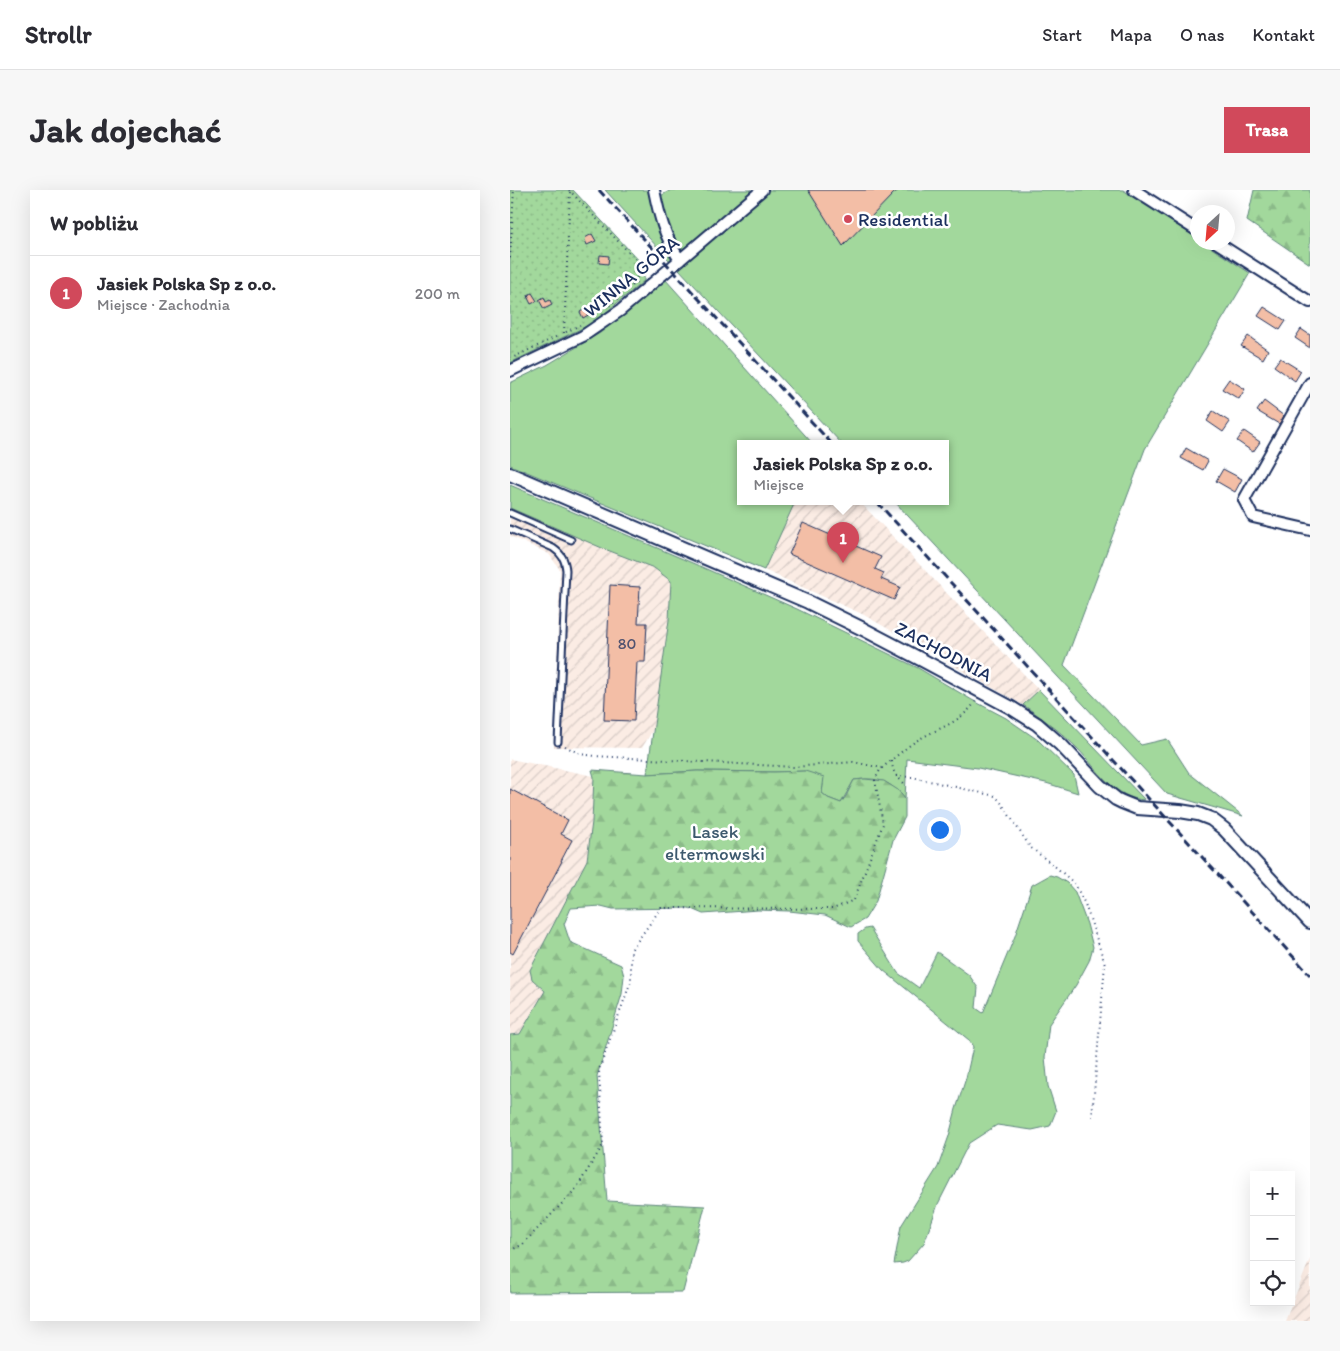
<!DOCTYPE html>
<html lang="pl">
<head>
<meta charset="utf-8">
<style>
  body { margin:0; font-family:Itim,sans-serif; background:#f7f7f7; color:#2b2b33 }
  .controls { position:absolute; right:15px; bottom:15px; display:grid; overflow:hidden; border-radius:0px; box-shadow:0 5px 20px #0002 }
  .controls button { width:45px; height:45px; display:grid; place-items:center; padding:0; border:0; border-bottom:1px solid #e1e1e2; background:#fff; color:#2b2b33; font:25px sans-serif }
  .compass { position:absolute; left:680px; top:15px; width:45px; height:45px; border-radius:50%; background:#fff; box-shadow:0 5px 20px #0002; rotate:206deg }
  .you { position:absolute; left:429px; top:639px; width:18px; height:18px; margin:-12px; border:4px solid #fff; border-radius:50%; background:#1a73e8; box-shadow:0 0 0 8px #1a73e833 }
  .badge { display:grid; place-items:center; width:32px; height:32px; border-radius:50%; background:#d1495b; color:#fff; font-size:16px; font-weight:700 }
  .pin { position:absolute; translate:-50% -41px; filter:drop-shadow(0 1px 2px #0008) }
  .pin::after { content:''; position:absolute; top:26px; width:18px; height:15px; background:inherit; clip-path:polygon(0 0,100% 0,50% 100%) }
  .popup { position:absolute; left:227px; top:250px; width:212px; height:65px; box-sizing:border-box; display:grid; place-content:center; border-radius:0px; background:#fff; filter:drop-shadow(0 1px 4px #0005); font-size:16px; white-space:nowrap; color:#7c7c81 }
  .popup b { font-size:19px; color:#2b2b33 }
  .popup::after { content:''; position:absolute; left:50%; top:100%; margin-left:-10px; border:10px solid transparent; border-top-color:#fff }
  .list { margin:0; padding:0; list-style:none }
  h2 { display:flex; justify-content:space-between; align-items:center; height:65px; margin:0; padding:0 20px; font-size:21px }
  h2 small { font-size:16px; font-weight:400; color:#7c7c81 }
  .list li { display:grid; grid-template-columns:32px 1fr auto; gap:15px; align-items:center; box-sizing:border-box; height:75px; padding:0 20px; border-top:1px solid #e1e1e2 }
  .list b { display:block; font-size:19px; white-space:nowrap }
  .list p { margin:0; font-size:16px; white-space:nowrap; color:#7c7c81 }
  .list em { font-size:16px; font-style:normal; color:#7c7c81 }
  .icon { flex:none; width:28px; height:28px; fill:none; stroke:currentColor; stroke-width:2; stroke-linecap:round; stroke-linejoin:round }
  .map { position:relative; flex:none; width:800px; height:1131px; overflow:hidden; border-radius:0px }
  header { display:flex; align-items:center; gap:30px; box-sizing:border-box; height:70px; padding:0 25px; background:#fff; border-bottom:1px solid #e1e1e2 }
  header strong { font-size:24px }
  nav { display:flex; gap:28px; margin-inline-start:auto; font-size:18px }
  .intro { display:flex; align-items:center; justify-content:space-between; box-sizing:border-box; height:120px; padding:0 30px }
  h1 { margin:0; font-size:35px }
  .button { padding:12px 22px; border-radius:0px; background:#d1495b; color:#fff; font-size:18px; font-weight:700 }
  main { display:flex; gap:30px; padding:0 30px }
  aside { flex:1; background:#fff; border-radius:0px; box-shadow:0 5px 20px #0002 }
  .map>svg:first-child { display:block }
  .industrial { fill:url(#industrial-furrows) }
  .grass { fill:#a2d89c; stroke:#5e847d }
  .forest { fill:url(#forest-firs); stroke:#5e847d }
  .garden { fill:url(#garden-dots); stroke:#5e847d }
  .building { fill:#f3bea6; stroke:#1b2f5e }
  .lines { fill:none; stroke-linecap:round; stroke-linejoin:round }
  .service-casing { stroke:#1b2f5e; stroke-width:9 }
  .minor-casing { stroke:#1b2f5e; stroke-width:14 }
  .tertiary-casing { stroke:#1b2f5e; stroke-width:16 }
  .path { stroke:#1b2f5e; stroke-width:2; stroke-dasharray:1 4; stroke-linecap:butt }
  .service { stroke:#fff; stroke-width:5 }
  .minor { stroke:#fff; stroke-width:10 }
  .tertiary { stroke:#fff; stroke-width:12 }
  .rail { stroke:#1b2f5e; stroke-width:3; stroke-dasharray:8 4; stroke-linecap:butt }
  .poi-dot { fill:#d1495b; stroke:#fff; stroke-width:2 }
  .labels { text-anchor:middle; stroke-width:5; stroke-linejoin:round; paint-order:stroke }
  .number-label { font-size:16px; fill:#515370 }
  .poi-label { font-size:19px; fill:#1b2f5e; stroke:#fff; text-anchor:start }
  .street-label { font-size:19px; fill:#1b2f5e; stroke:#fff }
  .park-label { font-size:19px; fill:#3d596e; stroke:#fff }
</style>
</head>
<body>
<header>
<strong>Strollr</strong>
<nav><a>Start</a><a>Mapa</a><a>O nas</a><a>Kontakt</a></nav>
</header>
<div class="intro"><h1>Jak dojechać</h1><a class="button">Trasa</a></div>
<main>
<aside>
<h2>W pobliżu<small></small></h2>
<ul class="list">
<li><span class="badge">1</span><div><b>Jasiek Polska Sp z o.o.</b><p>Miejsce · Zachodnia</p></div><em>200 m</em></li>
</ul>
</aside>
<div class="map">
<svg width="800" height="1131" viewBox="0 0 800 1131">
  <defs>
    <pattern id="industrial-furrows" width="10" height="10" patternUnits="userSpaceOnUse" patternTransform="scale(1.25)"><rect width="10" height="10" fill="#fbece4"/><path d="M-1 1l2-2M0 10L10 0M9 11l2-2" fill="none" stroke="#d7cbc6"/></pattern>
    <pattern id="forest-firs" width="22" height="20" patternUnits="userSpaceOnUse" patternTransform="scale(1.25)"><rect width="22" height="20" fill="#a2d89c"/><path d="M5 1l3.5 6h-7zM16 11l3.5 6h-7z" fill="#8bba89"/></pattern>
    <pattern id="garden-dots" width="8" height="8" patternUnits="userSpaceOnUse" patternTransform="scale(1.25)"><rect width="8" height="8" fill="#a2d89c"/><path d="M2 2h.1M6 6h.1" fill="none" stroke="#8bba89" stroke-width="1.8" stroke-linecap="round"/></pattern>
  </defs>
  <rect width="100%" height="100%" fill="#fff"/>
  <filter id="ink" filterUnits="userSpaceOnUse"><feTurbulence type="fractalNoise" baseFrequency=".02" numOctaves="2"/><feDisplacementMap in="SourceGraphic" scale="10" xChannelSelector="R" yChannelSelector="G"/><feConvolveMatrix kernelMatrix="1 2 1 2 8 2 1 2 1" color-interpolation-filters="sRGB"/></filter>
  <g filter="url(#ink)">
    <!-- industrial -->
    <path class="industrial" d="M285,312H350L529,500L513,515L352,424L254,380Z
      M0,318L92,358L144,378L161,391L159,430L144,538L132,558L44,557L50,380L39,364L0,346Z
      M0,569L84,586L82,632L77,670L20,780L22,789L35,801L10,844L0,845Z
      M800,1069V1131H775Z"/>
    <!-- grass -->
    <path class="grass" d="M95,0H141L165,67L163,70L160,71Z
      M161,0H244L172,63L169,62L164,58L147,8Z
      M258,0H613L687,48L688,52L694,53L740,83L635,259L554,475L631,555L657,549L679,583L733,626L657,604L385,312H436V254H332L168,78Z
      M155,89L303,254H230V312H285L254,380L0,275V193L37,175L90,143Z
      M0,295L187,375L287,419L408,478L462,510L496,528L528,550L564,585L568,603L536,593L468,578L397,569L395,609C379,590 368,587 344,590L331,613L318,608L312,603L313,594L295,581L264,582L187,581L137,584L159,430L161,391L144,378L92,358L0,318Z
      M529,500L635,610C605,609 587,579 568,559C552,543 533,528 513,515Z
      M540,685L547,687L557,693L565,702L577,734L583,757L579,771L566,795L539,834L535,867L538,896L546,921L540,936L522,940L487,935L459,953L428,1014L414,1053L398,1071L393,1073L384,1074L391,1036L428,977L439,946L446,919L456,888L463,857L459,850L373,780L348,751V744L355,739L360,738L388,783L409,798L427,762L459,785L468,798L466,818L473,823L505,746L522,695Z"/>
    <!-- forest -->
    <path class="forest" d="M744,0H800V74L737,31Z
      M82,580L137,584L187,581L264,582L295,581L314,587L312,603L318,608L331,613L336,606L344,590L355,589L374,591L388,600L395,609V627L383,650L366,711L355,729L341,737L315,725L279,721L248,720L193,724L179,718L103,719L91,716L61,718L54,734L60,752L111,775L114,786L112,804L87,886L97,1011L195,1016L173,1102L0,1103V845L10,844L35,801L22,789L20,780L77,670L82,632L84,587Z"/>
    <!-- garden -->
    <path class="garden" d="M0,0H63L134,76V91L83,133L0,173Z"/>
    <!-- building -->
    <path class="building" d="M298,0H389L384,3L333,56Z
      M82,44L86,51L77,55L75,50L76,49L75,48Z
      M90,65L99,66L98,74L89,73Z
      M22,103L27,111L21,114L18,108H19L18,105Z
      M34,107L36,112L40,110L42,115L34,119L29,110Z
      M754,117L776,131L770,140L748,126Z
      M77,118L80,124L73,128L70,122Z
      M791,139L800,145V158L785,148Z
      M738,146L758,160L753,169L731,156Z
      M770,168L791,181L785,191L764,176Z
      M719,189L735,199L729,209L712,199Z
      M754,211L774,226L769,234L747,221Z
      M703,221L720,232L713,242L697,231Z
      M734,241L750,252L743,262L727,251Z
      M676,258L698,271L693,280L671,268Z
      M713,279L732,289L725,302L706,291Z
      M293,333L371,367L365,379L374,383L371,389L390,397L384,410L279,364Z
      M100,395L130,397L128,433H137L135,472H127L124,531L94,530Z
      M0,599L58,630L51,644L62,650L51,671H52L3,764L0,762Z"/>
    <g class="lines">
      <!-- service casing -->
      <g class="service-casing">
        <path id="service" d="M0,323L61,350
          M0,339L43,358C52,364 55,370 56,380L48,552"/>
      </g>
      <!-- minor casing -->
      <g class="minor-casing">
        <path id="minor" d="M144,0C149,25 155,48 170,70
          M624,0L688,41
          M706,52L800,112
          M0,181L73,146L111,120L252,0
          M800,193L734,310L743,327L800,340"/>
      </g>
      <!-- tertiary casing -->
      <g class="tertiary-casing">
        <path id="tertiary" d="M0,284L298,412L353,439L414,471L500,517L527,534L551,555L590,596L606,609L612,612L627,618L670,621L688,624L701,629L714,639L800,732"/>
      </g>
      <!-- path -->
      <path class="path" d="M59,0L129,73L126,92L99,116
        M0,68L4,0
        M56,142L70,135
        M54,143L60,2
        M0,169L48,146
        M55,556L70,564L85,566L284,577L343,572L372,578C383,569 394,559 406,551C429,537 450,534 466,511
        M382,571C382,583 388,588 396,595
        M386,586L402,587L485,606L490,611L520,657L547,678L565,694L575,714L595,774L582,927
        M0,1061L13,1054L66,999L93,955L89,880L121,791V760L151,718L323,719L344,710L373,634L365,590L371,578"/>
      <!-- service -->
      <use href="#service" class="service"/>
      <!-- minor -->
      <use href="#minor" class="minor"/>
      <!-- tertiary -->
      <use href="#tertiary" class="tertiary"/>
      <!-- rail -->
      <path class="rail" d="M89,0L322,254
        M367,312L800,785"/>
    </g>
  </g>
  <!-- markers -->
  <circle class="poi-dot" cx="338" cy="29" r="5"/>
  <g class="labels">
    <!-- number labels -->
    <g class="number-label">
      <text x="117" y="459">80</text>
    </g>
    <!-- poi labels -->
    <g class="poi-label">
      <text x="348" y="36">Residential</text>
    </g>
    <!-- street labels -->
    <g class="street-label">
      <text transform="translate(121 86) rotate(-39)" y="7">WINNA GÓRA</text>
      <text transform="translate(434 461) rotate(28)" y="7">ZACHODNIA</text>
    </g>
    <!-- park labels -->
    <g class="park-label">
      <text x="205" y="648">Lasek<tspan x="205" dy="22">eltermowski</tspan></text>
    </g>
  </g>
</svg>
<div class="controls">
<button>+</button>
<button>−</button>
<button><svg class="icon" aria-label="locate" viewBox="0 0 24 24"><circle cx="12" cy="12" r="6"/><path d="M12 2v4M12 18v4M2 12h4M18 12h4"/></svg></button>
</div>
<svg class="compass" viewBox="-18 -18 36 36"><path d="M0-13l5 13h-10z" fill="#e53935"/><path d="M0 13l5-13h-10z" fill="#7c7c81"/></svg>
<div class="you"></div>
<div class="pin badge" style="left:333px;top:373px">1</div>
<div class="popup"><b>Jasiek Polska Sp z o.o.</b>Miejsce</div>
</div>
</main>
</body>
</html>
